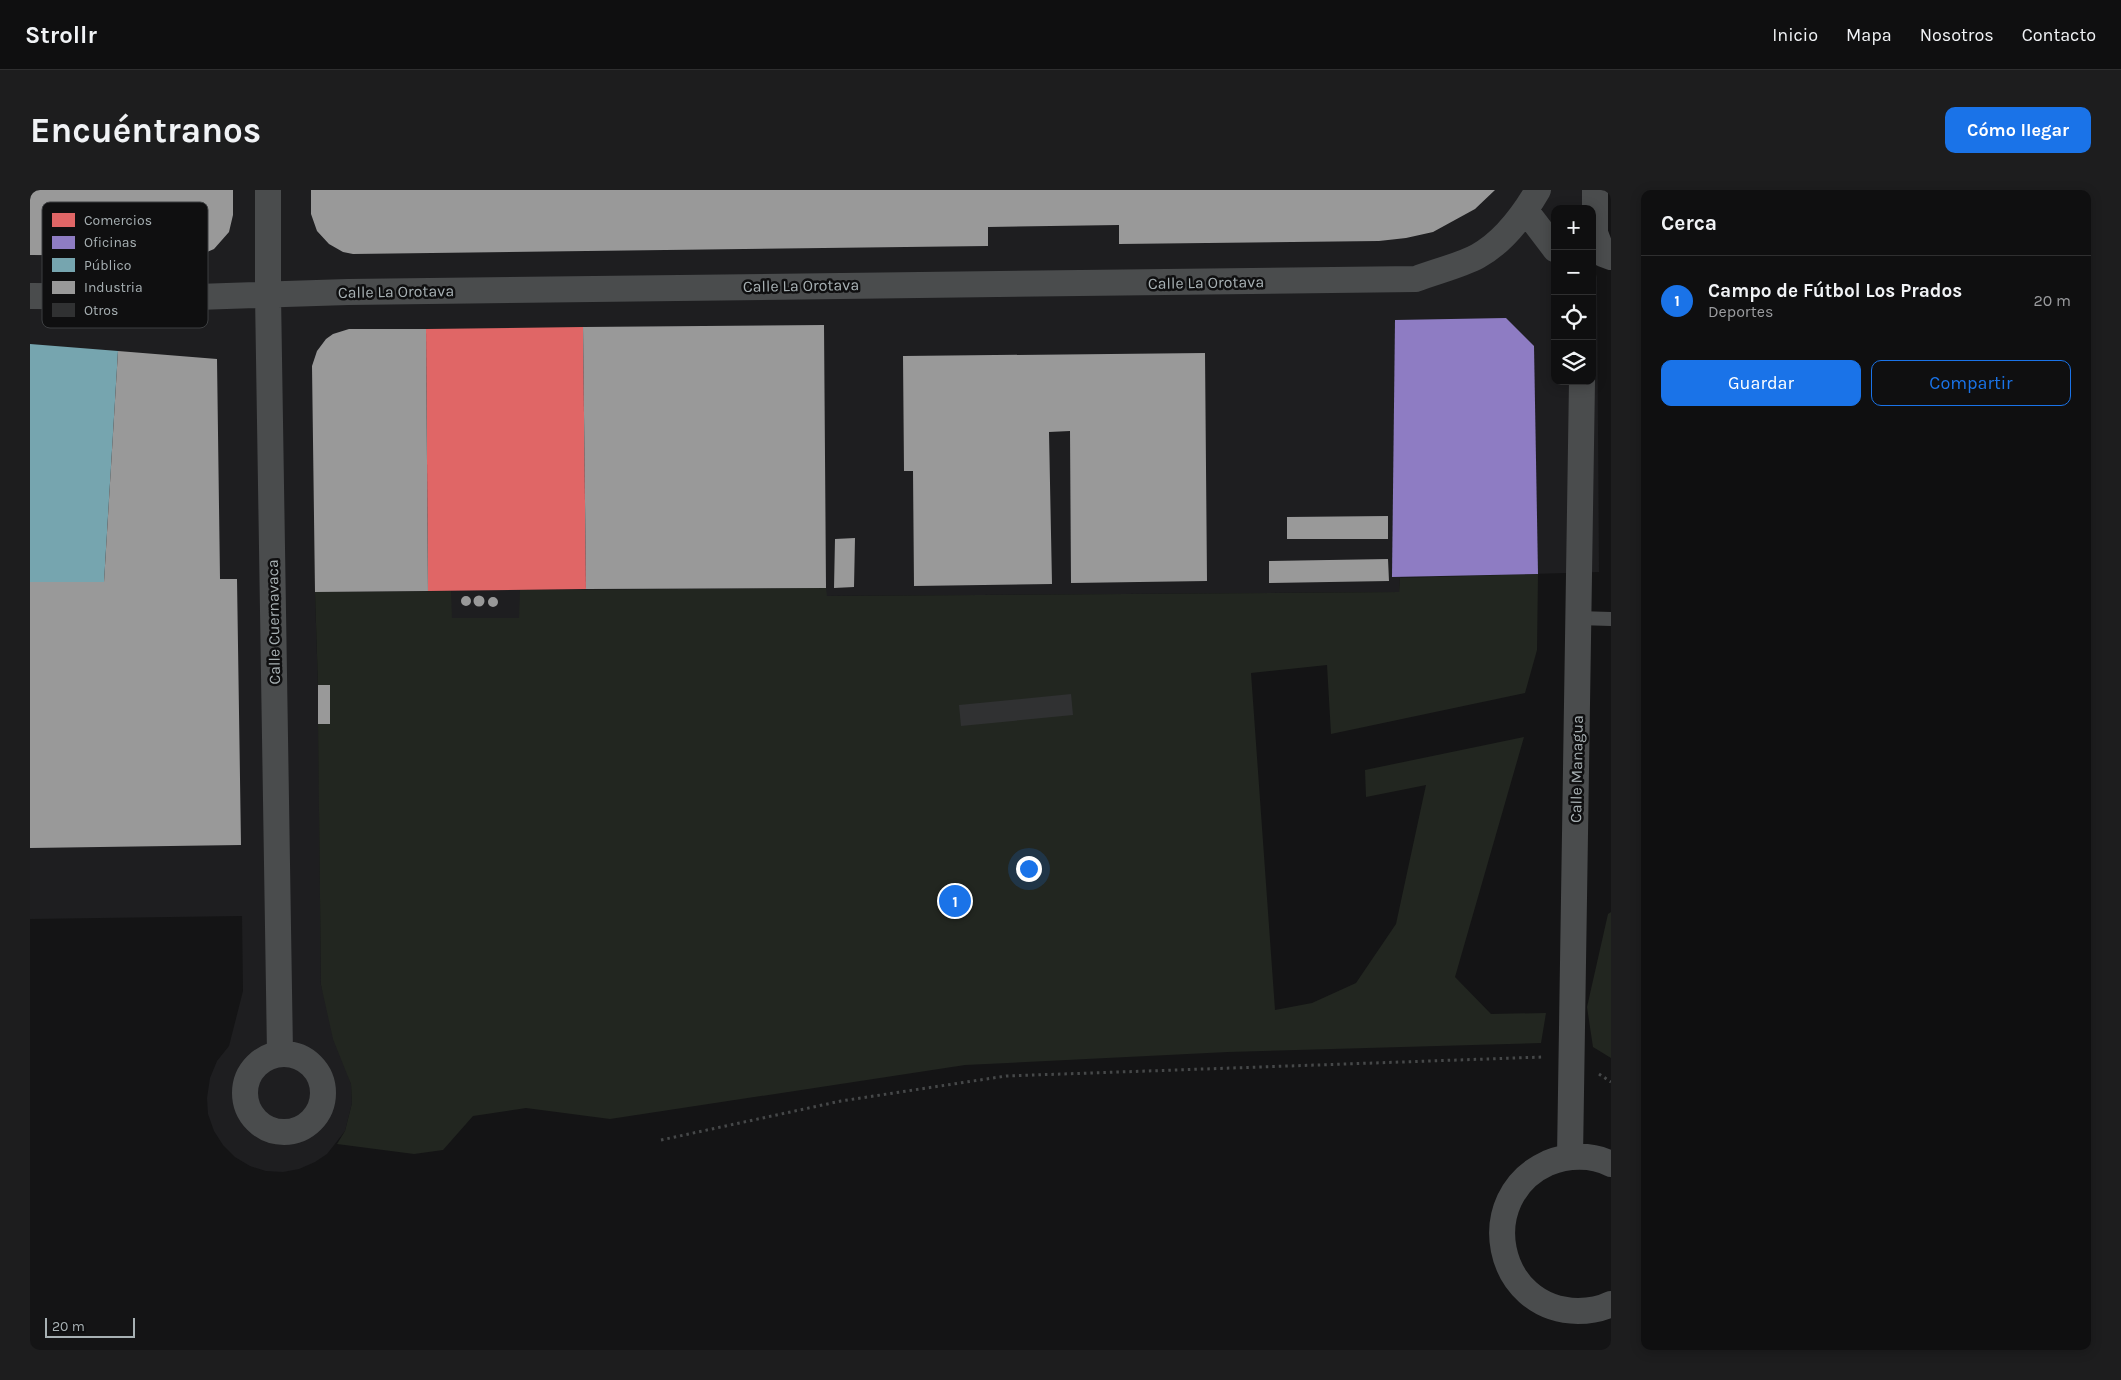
<!DOCTYPE html>
<html lang="es">
<head>
<meta charset="utf-8">
<style>
  body { margin:0; font-family:Karla,sans-serif; background:#1d1d1e; color:#f1f3f6 }
  .controls { position:absolute; right:15px; top:15px; display:grid; overflow:hidden; border-radius:10px; box-shadow:0 2px 12px #0003 }
  .controls button { width:45px; height:45px; display:grid; place-items:center; padding:0; border:0; border-bottom:1px solid #2f2f30; background:#0f0f10; color:#f1f3f6; font:25px sans-serif }
  .scale { position:absolute; left:15px; bottom:12px; width:90px; box-sizing:border-box; padding-left:5px; border:2px solid #a7b0b3; border-top:0; font-size:14px; line-height:18px; white-space:nowrap; color:#a7b0b3; -webkit-text-stroke:4px #0f0f10; paint-order:stroke }
  .you { position:absolute; left:998px; top:678px; width:18px; height:18px; margin:-12px; border:4px solid #fff; border-radius:50%; background:#1a73e8; box-shadow:0 0 0 8px #1a73e833 }
  .badge { display:grid; place-items:center; width:32px; height:32px; border-radius:50%; background:#1a73e8; color:#fff; font-size:16px; font-weight:700 }
  .pin { position:absolute; translate:-50% -50%; border:2px solid #fff; box-shadow:0 1px 5px #0006 }
  .list { margin:0; padding:0; list-style:none }
  h2 { display:flex; justify-content:space-between; align-items:center; height:65px; margin:0; padding:0 20px; font-size:21px }
  h2 small { font-size:16px; font-weight:400; color:#9b9c9f }
  .list li { display:grid; grid-template-columns:32px 1fr auto; gap:15px; align-items:center; box-sizing:border-box; height:90px; padding:0 20px; border-top:1px solid #2f2f30 }
  .list b { display:block; font-size:19px; white-space:nowrap }
  .list p { margin:0; font-size:16px; white-space:nowrap; color:#9b9c9f }
  .list em { font-size:16px; font-style:normal; color:#9b9c9f }
  .actions { display:flex; gap:10px; padding:15px 20px }
  .actions a { flex:1; padding:11px 0; border:1px solid #1a73e8; border-radius:10px; text-align:center; font-size:18px; color:#1a73e8 }
  .actions .main { background:#1a73e8; color:#fff }
  .icon { flex:none; width:28px; height:28px; fill:none; stroke:currentColor; stroke-width:2; stroke-linecap:round; stroke-linejoin:round }
  .map { position:relative; flex:none; width:1581px; height:1160px; overflow:hidden; border-radius:10px }
  header { display:flex; align-items:center; gap:30px; box-sizing:border-box; height:70px; padding:0 25px; background:#0f0f10; border-bottom:1px solid #2f2f30 }
  header strong { font-size:24px }
  nav { display:flex; gap:28px; margin-inline-start:auto; font-size:18px }
  .intro { display:flex; align-items:center; justify-content:space-between; box-sizing:border-box; height:120px; padding:0 30px }
  h1 { margin:0; font-size:35px }
  .button { padding:12px 22px; border-radius:10px; background:#1a73e8; color:#fff; font-size:18px; font-weight:700 }
  main { display:flex; gap:30px; padding:0 30px }
  aside { flex:1; background:#0f0f10; border-radius:10px; box-shadow:0 2px 12px #0003 }
  .map>svg:first-child { display:block }
  .built { fill:#1e1e20 }
  .green { fill:#222620 }
  .shops { fill:#e06666 }
  .offices { fill:#8e7cc3 }
  .public { fill:#76a5af }
  .industry { fill:#999 }
  .building { fill:#303132 }
  .lines { fill:none; stroke-linecap:round; stroke-linejoin:round }
  .path { stroke:#464849; stroke-width:3; stroke-dasharray:2.5 4; stroke-linecap:butt }
  .service { stroke:#4a4c4d; stroke-width:14 }
  .minor { stroke:#4a4c4d; stroke-width:26 }
  .labels { text-anchor:middle; stroke-width:5; stroke-linejoin:round; paint-order:stroke }
  .street-label { font-size:16px; fill:#a7b0b3; stroke:#0f0f10 }
  .key { fill:#0f0f10; stroke:#3d3f41; stroke-width:1 }
  .key-label { font-size:14px; fill:#a7b0b3 }
</style>
</head>
<body>
<header>
<strong>Strollr</strong>
<nav><a>Inicio</a><a>Mapa</a><a>Nosotros</a><a>Contacto</a></nav>
</header>
<div class="intro"><h1>Encuéntranos</h1><a class="button">Cómo llegar</a></div>
<main>
<div class="map">
<svg width="1581" height="1160" viewBox="0 0 1581 1160">
  <rect width="100%" height="100%" fill="#141415"/>
  <!-- built -->
  <path class="built" d="M0,0H1552V19H1525V191H1562V72L1567,87L1569,382L1370,388L1369,402L796,406V398L491,400L490,428H421V401L285,402L288,495L291,795L321,894L322,913L315,941L297,964L285,972L269,979L253,982L236,981L220,976L205,967L193,955L184,941L178,924L177,908L180,888L187,871L199,856L213,801L212,726L0,729Z"/>
  <!-- green -->
  <path class="green" d="M1508,384L1507,460L1495,503L1301,544L1297,475L1221,483L1245,820L1282,813L1326,793L1366,734L1396,595L1336,607L1335,580L1494,547L1425,787L1461,824L1516,823L1511,853L1198,862L935,875L580,929L496,918L443,926L413,960L384,964L307,954L315,941L322,913L321,894L303,849L291,795L288,534H300V495H288L285,402L421,401L422,428H489L490,400L796,398L797,406L1369,402L1370,388Z
    M1581,722V868L1563,857L1557,817L1578,724Z"/>
  <!-- shops -->
  <path class="shops" d="M553,137L556,399L398,401L396,139Z"/>
  <!-- offices -->
  <path class="offices" d="M1476,128L1504,156L1508,384L1362,387L1365,130Z"/>
  <!-- public -->
  <path class="public" d="M0,154L88,161L74,392H0Z"/>
  <!-- industry -->
  <path class="industry" d="M0,0H203V25L199,42L184,59L168,66L0,65Z
    M281,0H1465L1445,19L1403,42L1376,48L1349,51L1089,54V35L958,37V56L323,64L313,62L299,54L287,41L281,24Z
    M794,135L796,398L556,399L553,137Z
    M319,139H396L398,401L285,402L282,176L287,161L296,149L303,144Z
    M88,161L187,169L190,389H207L211,655L0,658V392H74Z
    M1175,163L1177,391L1041,393L1040,241L1019,242L1022,394L884,396L883,281H874L873,166Z
    M1358,326V349H1257V327Z
    M825,348L824,397L804,398L805,349Z
    M1358,369L1359,391L1239,393V371Z
    M443.5 411a5.5 5.5 0 1 1 11 0a5.5 5.5 0 1 1-11 0Z
    M431 411a5 5 0 1 1 10 0a5 5 0 1 1-10 0Z
    M458 412a5 5 0 1 1 10 0a5 5 0 1 1-10 0Z
    M288,495H300V534H288Z"/>
  <!-- building -->
  <path class="building" d="M1041,504L1043,525L931,536L929,515Z"/>
  <g class="lines">
    <!-- path -->
    <path class="path" d="M1569,884L1581,892
      M631,950L811,911L976,886L1513,867"/>
    <!-- service -->
    <path class="service" d="M1548,428L1581,429"/>
    <!-- minor -->
    <path class="minor" d="M238,0V105L250,863
      M1565,0V43L1573,64L1581,67
      M1496,21L1525,59
      M0,106L167,107L318,102L1386,89C1404,82 1432,75 1448,66C1473,52 1494,24 1508,0
      M215 903a39 39 0 1 1 78 0a39 39 0 1 1-78 0Z
      M1540,967L1552,191
      M1581,974C1562,964 1537,965 1518,973C1443,1007 1465,1120 1548,1121C1559,1121 1571,1119 1581,1114"/>
  </g>
  <g class="labels">
    <!-- street labels -->
    <g class="street-label">
      <text transform="translate(1176 92) rotate(-1)" y="6">Calle La Orotava</text>
      <text transform="translate(771 95) rotate(-1)" y="6">Calle La Orotava</text>
      <text transform="translate(366 101) rotate(-1)" y="6">Calle La Orotava</text>
      <text transform="translate(243 432) rotate(-91)" y="6">Calle Cuernavaca</text>
      <text transform="translate(1546 579) rotate(-89)" y="6">Calle Managua</text>
    </g>
  </g>
  <!-- legend -->
  <rect x="12" y="12" width="166" height="126" rx="8" class="key"/>
  <rect x="22" y="23" width="23" height="14" fill="#e06666"/>
  <rect x="22" y="46" width="23" height="13" fill="#8e7cc3"/>
  <rect x="22" y="68" width="23" height="14" fill="#76a5af"/>
  <rect x="22" y="91" width="23" height="13" fill="#999"/>
  <rect x="22" y="113" width="23" height="14" fill="#303132"/>
  <g class="key-label">
    <text x="54" y="35">Comercios</text>
    <text x="54" y="57">Oficinas</text>
    <text x="54" y="80">Público</text>
    <text x="54" y="102">Industria</text>
    <text x="54" y="125">Otros</text>
  </g>
</svg>
<div class="controls">
<button>+</button>
<button>−</button>
<button><svg class="icon" aria-label="locate" viewBox="0 0 24 24"><circle cx="12" cy="12" r="6"/><path d="M12 2v4M12 18v4M2 12h4M18 12h4"/></svg></button>
<button><svg class="icon" aria-label="layers" viewBox="0 0 24 24"><path d="M12 4l9 5-9 5-9-5zM3 14l9 5 9-5"/></svg></button>
</div>
<div class="scale">20 m</div>
<div class="you"></div>
<div class="pin badge" style="left:925px;top:711px">1</div>
</div>
<aside>
<h2>Cerca<small></small></h2>
<ul class="list">
<li><span class="badge">1</span><div><b>Campo de Fútbol Los Prados</b><p>Deportes</p></div><em>20 m</em></li>
</ul>
<div class="actions"><a class="main">Guardar</a><a>Compartir</a></div>
</aside>
</main>
</body>
</html>
